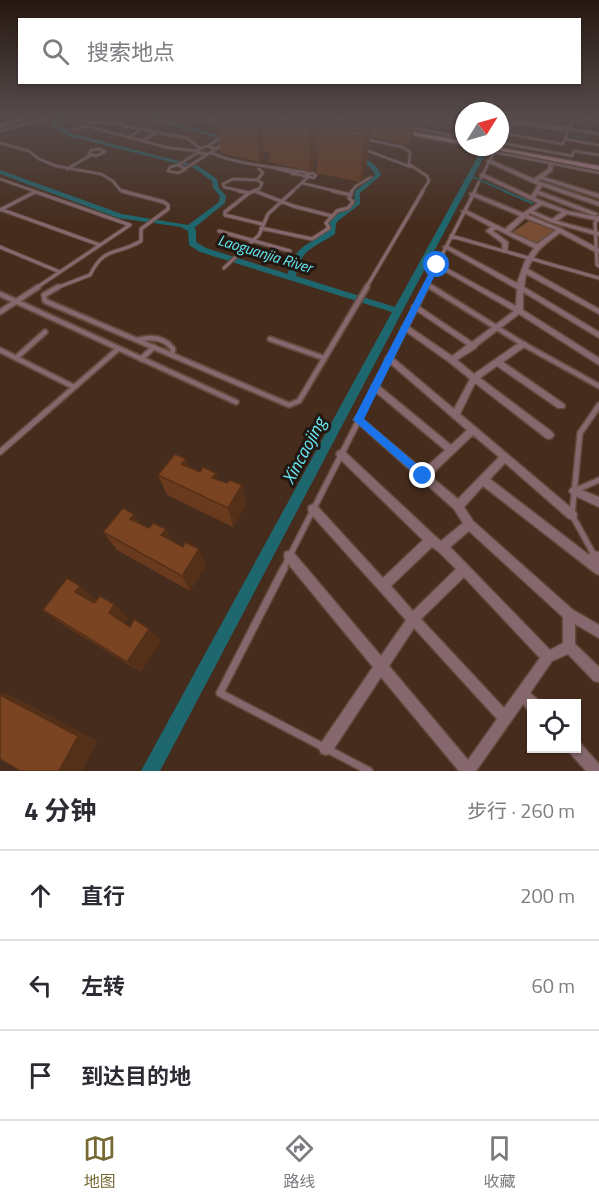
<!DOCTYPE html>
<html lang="zh">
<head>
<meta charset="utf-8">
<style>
  body { margin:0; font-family:"Titillium Web","Noto Sans SC",sans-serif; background:#f2f2f3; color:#2b2b33 }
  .controls { position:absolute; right:18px; bottom:18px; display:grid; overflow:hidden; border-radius:0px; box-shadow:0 2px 4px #0004 }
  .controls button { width:54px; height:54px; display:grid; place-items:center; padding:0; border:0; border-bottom:2px solid #e1e1e2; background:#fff; color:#2b2b33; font:30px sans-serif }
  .compass { position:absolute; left:455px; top:102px; width:54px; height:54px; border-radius:50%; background:#fff; box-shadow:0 2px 4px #0004; rotate:53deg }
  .stop { position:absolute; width:18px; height:18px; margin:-14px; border:4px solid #1a73e8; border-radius:50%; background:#fff }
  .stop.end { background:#1a73e8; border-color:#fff; box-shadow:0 2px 6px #0008 }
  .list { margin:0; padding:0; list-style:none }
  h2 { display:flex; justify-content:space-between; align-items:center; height:78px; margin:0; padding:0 24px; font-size:26px }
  h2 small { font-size:20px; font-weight:400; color:#7c7c81 }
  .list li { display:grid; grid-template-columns:39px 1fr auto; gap:18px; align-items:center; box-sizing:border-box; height:90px; padding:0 24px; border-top:2px solid #e1e1e2 }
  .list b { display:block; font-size:22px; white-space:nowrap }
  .list em { font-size:20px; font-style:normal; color:#7c7c81 }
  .icon { flex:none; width:33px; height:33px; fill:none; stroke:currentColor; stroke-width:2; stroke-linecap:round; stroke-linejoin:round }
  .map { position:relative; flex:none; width:599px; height:771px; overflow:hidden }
  .search { position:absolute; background:#fff; box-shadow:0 2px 4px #0004; left:18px; right:18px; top:18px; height:66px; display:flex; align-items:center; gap:15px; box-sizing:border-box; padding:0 21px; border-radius:0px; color:#7c7c81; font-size:22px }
  .sheet { height:348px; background:#fff }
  nav { display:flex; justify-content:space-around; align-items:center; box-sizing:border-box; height:84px; border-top:2px solid #e1e1e2; background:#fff; font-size:16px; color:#7c7c81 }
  nav a { display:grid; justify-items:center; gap:3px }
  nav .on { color:#766a34 }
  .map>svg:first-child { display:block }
  .green { fill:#784d34 }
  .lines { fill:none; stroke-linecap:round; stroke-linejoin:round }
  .stream-far1 { stroke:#1e676e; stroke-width:1.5 }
  .stream { stroke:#1e676e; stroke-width:2 }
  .canal { fill:#1e676e; fill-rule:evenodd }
  .lane-far4-casing { stroke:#614a3c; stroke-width:4 }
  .lane-far3-casing { stroke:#614a3c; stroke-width:5 }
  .lane-far2-casing { stroke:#614a3c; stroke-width:8 }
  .lane-far1-casing { stroke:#614a3c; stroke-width:8 }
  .lane-casing { stroke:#614a3c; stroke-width:10 }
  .street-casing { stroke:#614a3c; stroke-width:3 }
  .secondary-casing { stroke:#614a3c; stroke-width:3 }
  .path { stroke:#968175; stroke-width:1.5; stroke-dasharray:2 2; stroke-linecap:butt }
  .lane-far4 { stroke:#85676d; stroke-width:2 }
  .lane-far3 { stroke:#85676d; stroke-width:3 }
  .lane-far2 { stroke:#85676d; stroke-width:4.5 }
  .lane-far1 { stroke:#85676d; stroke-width:5 }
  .lane { stroke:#85676d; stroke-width:7 }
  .street { fill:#85676d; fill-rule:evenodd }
  .secondary { fill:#b4848e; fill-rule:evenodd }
  .wall { fill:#693a1d }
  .shaded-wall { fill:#553018 }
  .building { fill:#7a4422; stroke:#553018; stroke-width:1.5 }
  .route { fill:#1a73e8 }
  .labels { text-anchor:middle; stroke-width:6; stroke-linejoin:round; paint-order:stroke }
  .far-water-label { font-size:15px; font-style:italic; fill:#64ebf7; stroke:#231711 }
  .water-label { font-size:18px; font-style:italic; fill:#64ebf7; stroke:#231711 }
</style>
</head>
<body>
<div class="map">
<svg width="599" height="771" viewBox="0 0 599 771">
  <rect width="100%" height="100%" fill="#452c1d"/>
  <!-- green -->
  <path class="green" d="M532,219L557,229L536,244L511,233Z"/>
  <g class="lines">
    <!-- stream-far1 -->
    <path class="stream-far1" d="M584,116L583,124L595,134H586
      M573,132L586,134L584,138L572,136Z
      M471,176L507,192"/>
    <!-- stream -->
    <path class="stream" d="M504,191L532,203"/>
    <!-- canal -->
    <path class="canal" d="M66,116H73L56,124L73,134L198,166L217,179L219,188L226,196L225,203L194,228L196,230V242L206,248L288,274C293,247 308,245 328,231C328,216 343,210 354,202L355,191L375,175L370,167L353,159V157C365,157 377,163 381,175L360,193V204L339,220L336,223L335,234C314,248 300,249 296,276L395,307L483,147H489L160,771H141L392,312L200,252L189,245L188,231L181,227L118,218L0,174V170L122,214L188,225L219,202L220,196L213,188L212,181L194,168L69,136L49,124Z
      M140,116H150L217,135L214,137Z
      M505,116L502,122L500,123V116Z"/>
    <!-- lane-far4 casing -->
    <g class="lane-far4-casing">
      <path id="lane-far4" d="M68,116L90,122L122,123L123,126L187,138L200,148
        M193,116L212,119
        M212,116L222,124
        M353,116L377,121
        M517,116L502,143L572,156L574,151L599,155
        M577,116L599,121
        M515,120L599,134
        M90,122L87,126L169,148L198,151
        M514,123L564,130
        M409,127L464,138
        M74,129L87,126
        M0,131L54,116
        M507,134L563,144L574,116
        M129,137L144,128
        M364,139L402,147L410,152L409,164L427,176L429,181L422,192
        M565,139L599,145
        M143,140L158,132
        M0,143L29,151L39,159L56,166L101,174L113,181L120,190L128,192
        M208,146L223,136
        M99,149L105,152L96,156L89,154L91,150Z
        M216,149L225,143
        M363,149L411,167
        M211,153C242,166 275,166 308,173
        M178,165L186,169L178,173L168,171L170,167Z
        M178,165L199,152
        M271,167L304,176
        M186,168L216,149L208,146L198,149L200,153L208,154
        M67,169L91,155
        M312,173L316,175L314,178L304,176Z
        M481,178L494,152L599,173
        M0,179L37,192
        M257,180L263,173L259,169
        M302,183L339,192
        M255,191L258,192
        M245,192L224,187L223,184L233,179L257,180
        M251,192L260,188L262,183L257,180
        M292,192L307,178
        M351,192L356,186L371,177
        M474,192L479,182"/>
    </g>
    <!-- lane-far3 casing -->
    <g class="lane-far3-casing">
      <path id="lane-far3" d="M33,191L130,225L36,288
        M239,191L249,193L254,191
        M255,191L293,206L332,216
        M333,191L351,195
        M249,193L225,212V215L262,224
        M0,209L100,245
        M0,210L35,192
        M599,217L595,223L597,265L599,266
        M261,228L312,239L329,228L326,223L337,211L348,208L353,202L349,198L352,191
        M219,231L290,251
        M451,236L599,278
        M0,247L60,272
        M224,268L259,235L268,214L293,191
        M427,284L434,288
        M56,288L90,275C105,245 116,256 141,241V229L168,209V205L164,202L122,191
        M366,288L423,191
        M425,288L475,191"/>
    </g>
    <!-- lane-far2 casing -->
    <g class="lane-far2-casing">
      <path id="lane-far2" d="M58,287L44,295L45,301L289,405L299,401L367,287
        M431,287L523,344L599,386
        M0,294L236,402
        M0,312L38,287
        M270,339L324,358
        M138,340C152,336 164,337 173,349L172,355
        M0,350L74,387
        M16,358L45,332
        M141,359L154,347
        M47,411L118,349
        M363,411L426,287
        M595,411L599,405"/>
    </g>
    <!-- lane-far1 casing -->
    <g class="lane-far1-casing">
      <path id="lane-far1" d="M596,410L580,433L572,515L599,564
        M0,452L48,410
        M574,491L599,480
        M283,569L364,410"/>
    </g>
    <!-- lane casing -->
    <g class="lane-casing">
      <path id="lane" d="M284,568L220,693L369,771"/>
    </g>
    <!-- street casing -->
    <g class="street-casing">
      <path id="street" d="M0,116L18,118L43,116L19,120L0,128V125L14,119Z
        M487,160H491L534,179L548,169L549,164H553L552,171L544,177L599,194V198L541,179L538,181L599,202V206L542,186L539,191L597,213L598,214L595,216L537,194L535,198L568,211L599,217V221L567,214L557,221L599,232V236L550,222L530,213L528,215L562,229L599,249V254L560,233C545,244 535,251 528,269L599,309V314L526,274L524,287L599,332V338L523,292V310L599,358V365L519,314L477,346L476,348L457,360L474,374L520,342H526L527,344L526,346L503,362L564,404L565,406L564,408H558L497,366L480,378L552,432L554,435L552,438L549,439L546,438L475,383L460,414L576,512L577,515L576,518L572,520L568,518L505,463L490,479L589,555L590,552L594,551L599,552V575L595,573L483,486L464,507L473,521L573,610L599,625V638L575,624V644L599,667V682L594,681L568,654L552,661L530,693L537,699L538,704H532V710L527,709L523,704L476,771H459L381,677L331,753L326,755L321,753L319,748L321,743L373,667L285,560L284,556L285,552L289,551L293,552L381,656L406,620L309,512L308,509L309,506L313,504L317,506L383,578L423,540L338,457L336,454L338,451L341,450L344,451L435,536L441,541L463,523L454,509L354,420L355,418L358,416L361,418L423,470L445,450L372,389L371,387L372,385H378L451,445L467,430L385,359L386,357H392L454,409L470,379L449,362L401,328L405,326H408L452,356L467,345L411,307L413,305H417L472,342L514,311L434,265L437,263L439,264L516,306L517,289L443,247L444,246H448L517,283L525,261L534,248L496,229L493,231L508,242L507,252H503L502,243L486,231L491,227L461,211L466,210L505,229L520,216L470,195V193H474L523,213L538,203L480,176V174H484L531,196L538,185L487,162ZM542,205L562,212L552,219L533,211ZM525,218L556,230L537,244L510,232ZM473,435L499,457L458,499L430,476ZM469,531L563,617V643L550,650L450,547ZM432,547L438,551L456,569L413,611L391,586ZM464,577L540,658L504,708L421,619ZM414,628L497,719L468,760L389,666Z
        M295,170L299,171L296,175H292V174Z
        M574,487L599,497V507L571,494L569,491L571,488Z
        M576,742L580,743L599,764V771H586L570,753L568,748H576Z"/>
    </g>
    <!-- secondary casing -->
    <g class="secondary-casing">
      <path id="secondary" d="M397,129L464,141V145L395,132L394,131Z
        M482,147H496L599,166V170Z"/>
    </g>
    <!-- path -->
    <path class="path" d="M415,120L464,131"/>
    <!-- lane-far4 -->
    <use href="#lane-far4" class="lane-far4"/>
    <!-- lane-far3 -->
    <use href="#lane-far3" class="lane-far3"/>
    <!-- lane-far2 -->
    <use href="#lane-far2" class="lane-far2"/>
    <!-- lane-far1 -->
    <use href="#lane-far1" class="lane-far1"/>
    <!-- lane -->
    <use href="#lane" class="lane"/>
    <!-- street -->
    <use href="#street" class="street"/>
    <!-- secondary -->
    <use href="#secondary" class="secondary"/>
  </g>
  <!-- wall -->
  <path class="wall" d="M217,116H320V127L321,125V116H362V121L371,123L372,116H416L412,141L409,145L370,137L366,168L364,170L363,178L360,182L317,173V159L314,161V167L309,171L269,162V152L263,151L264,158L259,162L221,153Z
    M186,459L189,467L200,472L216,473L217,480L227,483L242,485L246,505L233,527L167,495L158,475Z
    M140,524L172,541L206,566L190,591L117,550L103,532Z
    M80,586L96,601L114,604L128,618L125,624L130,627L161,641L141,672L62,624L43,610Z"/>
  <!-- shaded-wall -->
  <path class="shaded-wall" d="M258,116H261L264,158L259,162L256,118Z
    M317,116H320L319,128H318L317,159L315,161L316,117Z
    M359,116H362V126L359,125Z
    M414,116H416L412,141L409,145Z
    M315,123L314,167L309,171L310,127Z
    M371,123L366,168L364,170L363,178L360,182L364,137L367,134L368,127Z
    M186,459L193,480L181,464Z
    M216,473L221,493L212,478Z
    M242,485L246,505L233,527L228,508Z
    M134,514L145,532L130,519Z
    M166,529L175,547L161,535Z
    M199,549L206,566L190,591L182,576Z
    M80,586L96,601L91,607L75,592Z
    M114,604L128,618L123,626L109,613Z
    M149,629L161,641L141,672L127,662Z
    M0,692L12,696L98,741L82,771H59L0,695Z"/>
  <!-- building -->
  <path class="building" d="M270,116H280L315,123L310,127L267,118Z
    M325,116H335L371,123L368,127L323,118Z
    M322,124L368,133L364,137L318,128Z
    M175,454L186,459L181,464L200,472L203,467L216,473L212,478L227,483L230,480L242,485L228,508L158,475Z
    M123,508L134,514L130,519L149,528L153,523L166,529L161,535L183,547L185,542L199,549L182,576L103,532Z
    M67,578L80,586L75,592L94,603L100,596L114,604L109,613L130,627L134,619L149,629L127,662L43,610Z
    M0,695L78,736L59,771H20L0,759Z"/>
  <!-- sky -->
  <linearGradient id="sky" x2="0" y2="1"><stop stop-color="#261810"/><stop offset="0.52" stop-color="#564b4c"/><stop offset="1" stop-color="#564b4c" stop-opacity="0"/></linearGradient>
  <rect width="599" height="224" fill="url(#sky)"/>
  <!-- route -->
  <path class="route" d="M434,263L440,265L364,419L427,473L429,476L423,481L353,420Z"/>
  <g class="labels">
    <!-- far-water labels -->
    <g class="far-water-label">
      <text transform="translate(265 254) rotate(17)" y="5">Laoguanjia River</text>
    </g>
    <!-- water labels -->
    <g class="water-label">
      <text transform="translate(304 451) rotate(-62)" y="6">Xincaojing</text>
    </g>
  </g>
</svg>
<div class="controls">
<button><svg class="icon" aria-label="locate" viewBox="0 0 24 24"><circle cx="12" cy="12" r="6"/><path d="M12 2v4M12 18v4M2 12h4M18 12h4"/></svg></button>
</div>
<svg class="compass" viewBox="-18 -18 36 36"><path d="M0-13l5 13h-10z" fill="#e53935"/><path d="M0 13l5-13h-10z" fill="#7c7c81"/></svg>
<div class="stop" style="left:437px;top:265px"></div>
<div class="stop end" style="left:423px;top:476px"></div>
<div class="search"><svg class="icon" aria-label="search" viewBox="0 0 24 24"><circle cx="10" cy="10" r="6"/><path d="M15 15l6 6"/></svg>搜索地点</div>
</div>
<section class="sheet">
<h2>4 分钟<small>步行 · 260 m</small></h2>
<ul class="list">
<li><svg class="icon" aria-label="ahead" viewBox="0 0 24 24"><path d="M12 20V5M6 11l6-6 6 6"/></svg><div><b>直行</b></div><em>200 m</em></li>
<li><svg class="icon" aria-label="left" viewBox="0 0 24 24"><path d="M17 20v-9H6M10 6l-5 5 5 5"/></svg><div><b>左转</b></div><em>60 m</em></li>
<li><svg class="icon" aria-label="arrive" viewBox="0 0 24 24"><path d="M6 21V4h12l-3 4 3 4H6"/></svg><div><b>到达目的地</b></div></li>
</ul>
</section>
<nav>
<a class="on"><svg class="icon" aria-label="map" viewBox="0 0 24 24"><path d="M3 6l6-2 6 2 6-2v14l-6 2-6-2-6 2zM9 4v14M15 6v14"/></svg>地图</a>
<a><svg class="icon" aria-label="directions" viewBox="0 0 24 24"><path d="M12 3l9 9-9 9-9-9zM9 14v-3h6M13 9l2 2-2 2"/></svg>路线</a>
<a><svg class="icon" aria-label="saved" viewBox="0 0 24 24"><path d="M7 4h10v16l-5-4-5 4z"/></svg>收藏</a>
</nav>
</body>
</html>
